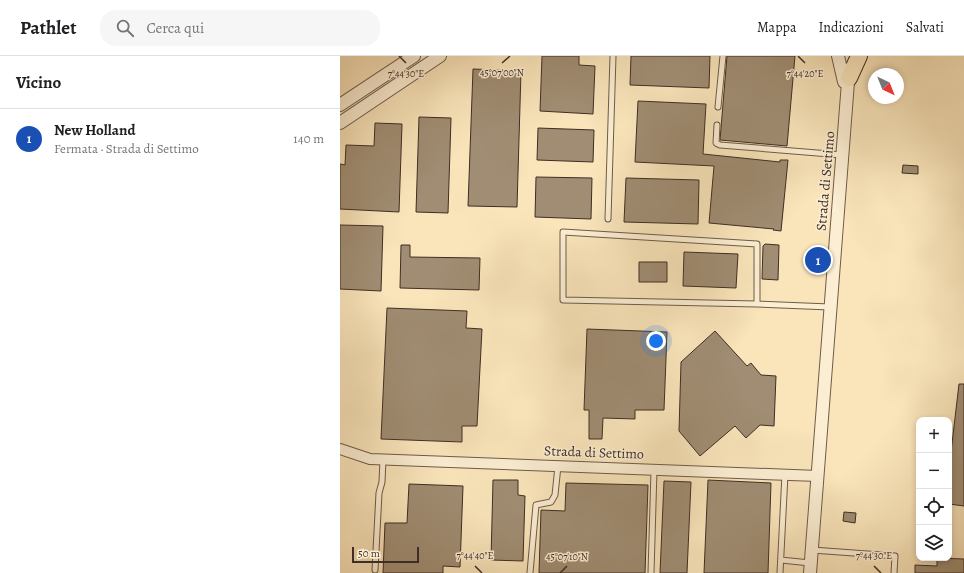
<!DOCTYPE html>
<html lang="it">
<head>
<meta charset="utf-8">
<style>
  body { margin:0; font-family:Alegreya,serif; background:#f6f6f6; color:#202124 }
  .controls { position:absolute; right:12px; bottom:12px; display:grid; overflow:hidden; border-radius:8px; box-shadow:0 2px 6px #0003 }
  .controls button { width:36px; height:36px; display:grid; place-items:center; padding:0; border:0; border-bottom:1px solid #e0e0e0; background:#fff; color:#202124; font:20px sans-serif }
  .compass { position:absolute; left:528px; top:12px; width:36px; height:36px; border-radius:50%; background:#fff; box-shadow:0 2px 6px #0003; rotate:137deg }
  .scale { position:absolute; left:12px; bottom:10px; width:67px; box-sizing:border-box; padding-left:4px; border:2px solid #3e2e25; border-top:0; font-size:11px; line-height:14px; white-space:nowrap; color:#3e2e25; -webkit-text-stroke:3px #fceed3; paint-order:stroke }
  .you { position:absolute; left:316px; top:285px; width:14px; height:14px; margin:-10px; border:3px solid #fff; border-radius:50%; background:#1a73e8; box-shadow:0 0 0 6px #1a73e833 }
  .badge { display:grid; place-items:center; width:26px; height:26px; border-radius:50%; background:#8f2418; color:#fff; font-size:13px; font-weight:700 }
  .pin { position:absolute; translate:-50% -50%; border:2px solid #fff; box-shadow:0 1px 4px #0006 }
  .list { margin:0; padding:0; list-style:none }
  h2 { display:flex; justify-content:space-between; align-items:center; height:52px; margin:0; padding:0 16px; font-size:17px }
  h2 small { font-size:13px; font-weight:400; color:#757577 }
  .list li { display:grid; grid-template-columns:26px 1fr auto; gap:12px; align-items:center; box-sizing:border-box; height:60px; padding:0 16px; border-top:1px solid #e0e0e0 }
  .list b { display:block; font-size:15px; white-space:nowrap }
  .list p { margin:0; font-size:13px; white-space:nowrap; color:#757577 }
  .list em { font-size:13px; font-style:normal; color:#757577 }
  .icon { flex:none; width:22px; height:22px; fill:none; stroke:currentColor; stroke-width:2; stroke-linecap:round; stroke-linejoin:round }
  .map { position:relative; flex:none; width:624px; height:517px; overflow:hidden }
  header { display:flex; align-items:center; gap:24px; box-sizing:border-box; height:56px; padding:0 20px; background:#fff; border-bottom:1px solid #e0e0e0 }
  header strong { font-size:19px }
  nav { display:flex; gap:22px; margin-inline-start:auto; font-size:14px }
  .search { width:280px; height:36px; background:#f6f6f6; display:flex; align-items:center; gap:10px; box-sizing:border-box; padding:0 14px; border-radius:16px; color:#757577; font-size:15px }
  main { display:flex }
  aside { flex:1; background:#fff }
  .map>svg:first-child { display:block }
  .building { fill:#a08d73; stroke:#3e2e25 }
  .lines { fill:none; stroke-linecap:round; stroke-linejoin:round }
  .service-casing { stroke:#6d5c4a; stroke-width:7 }
  .minor-casing { stroke:#6d5c4a; stroke-width:12 }
  .tertiary-casing { stroke:#6d5c4a; stroke-width:14 }
  .trunk-casing { stroke:#3e2e25; stroke-width:18 }
  .service { stroke:#fceed3; stroke-width:5 }
  .minor { stroke:#fceed3; stroke-width:10 }
  .tertiary { stroke:#fceed3; stroke-width:12 }
  .trunk { stroke:#fae5bb; stroke-width:16 }
  .ticks { fill:none; stroke:#3e2e25; stroke-width:1.5 }
  .labels { text-anchor:middle; stroke-width:3; stroke-linejoin:round; paint-order:stroke }
  .street-label { font-size:14px; fill:#3e2e25; stroke:#fceed3 }
  .ticks-label { font-size:10px; text-anchor:middle; fill:#3e2e25; stroke:#fceed3; stroke-width:3; stroke-linejoin:round; paint-order:stroke }
</style>
</head>
<body>
<header>
<strong>Pathlet</strong>
<div class="search"><svg class="icon" aria-label="search" viewBox="0 0 24 24"><circle cx="10" cy="10" r="6"/><path d="M15 15l6 6"/></svg>Cerca qui</div>
<nav><a>Mappa</a><a>Indicazioni</a><a>Salvati</a></nav>
</header>
<main>
<aside>
<h2>Vicino<small></small></h2>
<ul class="list">
<li><span class="badge" style="background:#1a4fb4">1</span><div><b>New Holland</b><p>Fermata · Strada di Settimo</p></div><em>140 m</em></li>
</ul>
</aside>
<div class="map">
<svg width="624" height="517" viewBox="0 0 624 517">
  <rect width="100%" height="100%" fill="#fae5bb"/>
  <filter id="stains"><feTurbulence type="fractalNoise" baseFrequency=".005" numOctaves="4"/><feColorMatrix values="0 0 0 0 .2 0 0 0 0 .09 0 0 0 0 .02 0 0 0 .5 -.17"/></filter>
  <radialGradient id="worn" r=".72"><stop offset=".6" stop-color="#630" stop-opacity="0"/><stop offset="1" stop-color="#630" stop-opacity=".3"/></radialGradient>
  <!-- building -->
  <path class="building" d="M202,0H239V9L255,10L253,58L200,55Z
    M291,0H370L369,32L290,29Z
    M387,0H455L447,90L380,84Z
    M133,13L181,15L177,151L128,150Z
    M298,45L366,48L363,98L440,106V104H448L441,175L433,174L434,173L369,167L374,110L295,106Z
    M79,61L111,62L108,157L76,156Z
    M35,67L62,68L59,156L0,153V108L5,109L6,89L34,90Z
    M198,72L254,74L253,106L197,104Z
    M563,109L578,110V118L562,117Z
    M196,121L252,122L251,163L195,161Z
    M286,122L359,124L358,168L284,166Z
    M0,169L43,170L41,235L0,233Z
    M425,188L439,189L438,224L422,223L423,190Z
    M61,189H70V201L140,202L139,234L60,232Z
    M344,196L398,198L396,232L343,230Z
    M299,206H327V226H299Z
    M47,252L127,255L126,272L142,273L137,370H122V386L41,383Z
    M247,273L327,276L324,354H295V363L263,362L262,383H249V354H244Z
    M375,275L407,310L411,307L421,319L436,320L434,370L420,369L406,382L395,370L360,400L339,375L341,306Z
    M619,328H624V450L609,448V413Z
    M153,424H178V439L185,440L183,505L151,504Z
    M368,424L431,427L428,517H364Z
    M324,425L351,426L347,517H320Z
    M226,427L308,429L305,517H199L201,454L225,455Z
    M69,428L123,430L120,511L103,510V517H43L45,467H67Z
    M504,456L516,457L515,467L503,465Z
    M597,502L624,503V517H575V509L597,510Z"/>
  <g class="lines">
    <!-- service casing -->
    <g class="service-casing">
      <path id="service" d="M378,51L383,0
        M377,69L376,87L380,89L502,99
        M268,163L273,0
        M417,248V188L223,176V244L417,248L490,251
        M472,494L555,500L554,517
        M441,504L470,507
        M35,514L39,437L42,426L43,404
        M190,517L196,449L211,446L215,439L218,410
        M311,517L314,414
        M440,517L445,418"/>
    </g>
    <!-- minor casing -->
    <g class="minor-casing">
      <path id="minor" d="M0,393L30,403L478,420"/>
    </g>
    <!-- tertiary casing -->
    <g class="tertiary-casing">
      <path id="tertiary" d="M498,0L504,26
        M0,49L74,0
        M0,67L100,0
        M470,517L509,13"/>
    </g>
    <!-- trunk casing -->
    <g class="trunk-casing">
      <path id="trunk" d="M509,22L519,0"/>
    </g>
    <!-- service -->
    <use href="#service" class="service"/>
    <!-- minor -->
    <use href="#minor" class="minor"/>
    <!-- tertiary -->
    <use href="#tertiary" class="tertiary"/>
    <!-- trunk -->
    <use href="#trunk" class="trunk"/>
  </g>
  <!-- ticks -->
  <path class="ticks" d="M59,0L66,7M458,0L465,7M162,7L170,0M135,510L142,517M534,510L541,517M220,517L227,510"/>
  <g class="labels">
    <!-- street labels -->
    <g class="street-label">
      <text transform="translate(485 125) rotate(-85)" y="5">Strada di Settimo</text>
      <text transform="translate(254 396) rotate(2)" y="5">Strada di Settimo</text>
    </g>
  </g>
  <g class="ticks-label">
    <text x="162" y="20">45°07'00"N</text>
    <text x="66" y="21">7°44'30"E</text>
    <text x="465" y="21">7°44'20"E</text>
    <text x="135" y="503">7°44'40"E</text>
    <text x="534" y="503">7°44'30"E</text>
    <text x="227" y="504">45°07'10"N</text>
  </g>
  <rect width="100%" height="100%" filter="url(#stains)"/>
  <rect width="100%" height="100%" fill="url(#worn)"/>
</svg>
<div class="controls">
<button>+</button>
<button>−</button>
<button><svg class="icon" aria-label="locate" viewBox="0 0 24 24"><circle cx="12" cy="12" r="6"/><path d="M12 2v4M12 18v4M2 12h4M18 12h4"/></svg></button>
<button><svg class="icon" aria-label="layers" viewBox="0 0 24 24"><path d="M12 4l9 5-9 5-9-5zM3 14l9 5 9-5"/></svg></button>
</div>
<svg class="compass" viewBox="-18 -18 36 36"><path d="M0-13l5 13h-10z" fill="#e53935"/><path d="M0 13l5-13h-10z" fill="#757577"/></svg>
<div class="scale">50 m</div>
<div class="you"></div>
<div class="pin badge" style="left:478px;top:204px;background:#1a4fb4">1</div>
</div>
</main>
</body>
</html>
